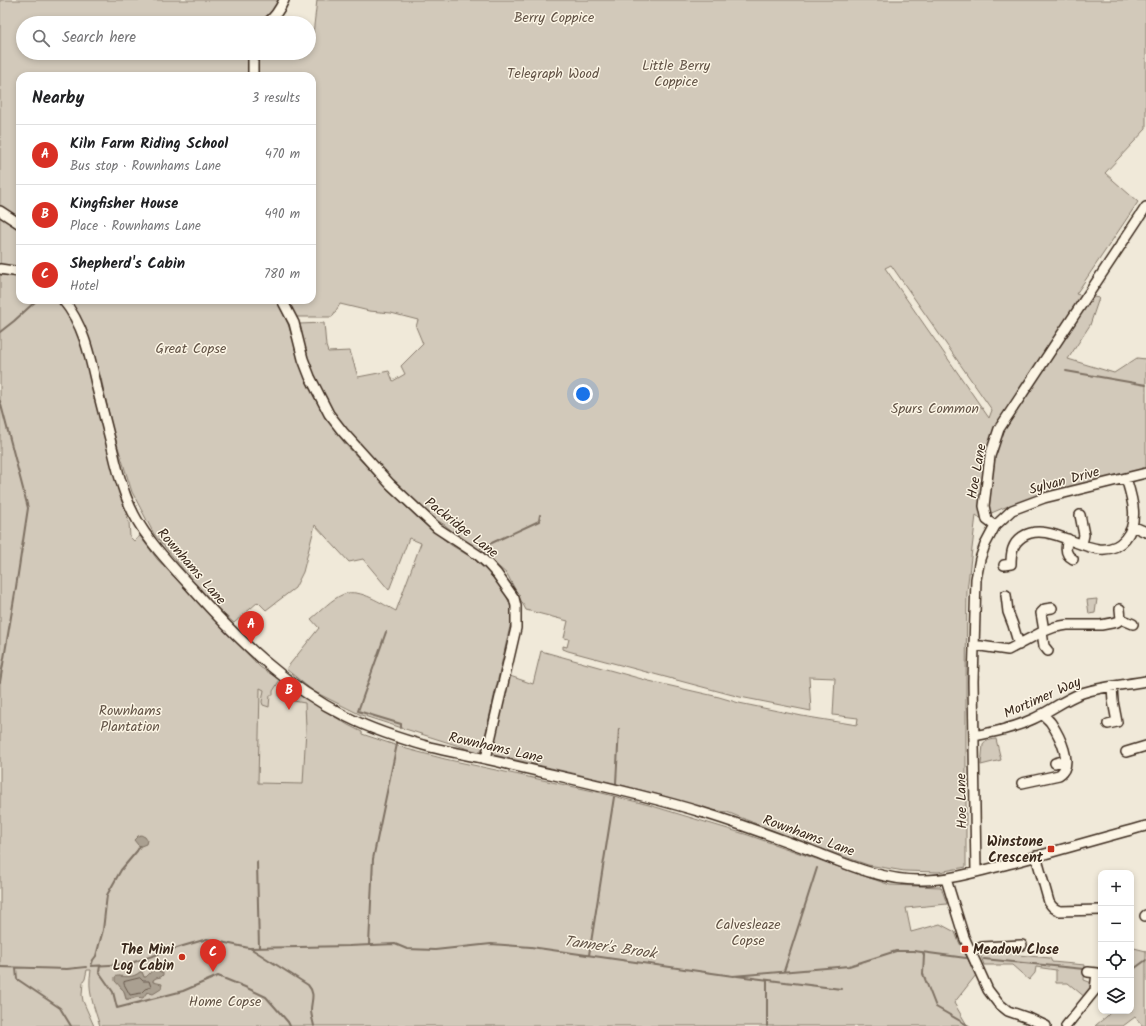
<!DOCTYPE html>
<html lang="en">
<head>
<meta charset="utf-8">
<style>
  body { margin:0; font-family:Kalam,sans-serif; background:#f2f2f2; color:#202124 }
  .controls { position:absolute; right:12px; bottom:12px; display:grid; overflow:hidden; border-radius:8px; box-shadow:0 2px 6px #0003 }
  .controls button { width:36px; height:36px; display:grid; place-items:center; padding:0; border:0; border-bottom:1px solid #e0e0e0; background:#fff; color:#202124; font:20px sans-serif }
  .you { position:absolute; left:583px; top:394px; width:14px; height:14px; margin:-10px; border:3px solid #fff; border-radius:50%; background:#1a73e8; box-shadow:0 0 0 6px #1a73e833 }
  .badge { display:grid; place-items:center; width:26px; height:26px; border-radius:50%; background:#d93025; color:#fff; font-size:13px; font-weight:700 }
  .pin { position:absolute; translate:-50% -33px; filter:drop-shadow(0 1px 2px #0008) }
  .pin::after { content:''; position:absolute; top:21px; width:14px; height:12px; background:inherit; clip-path:polygon(0 0,100% 0,50% 100%) }
  .list { margin:0; padding:0; list-style:none }
  h2 { display:flex; justify-content:space-between; align-items:center; height:52px; margin:0; padding:0 16px; font-size:17px }
  h2 small { font-size:13px; font-weight:400; color:#757577 }
  .list li { display:grid; grid-template-columns:26px 1fr auto; gap:12px; align-items:center; box-sizing:border-box; height:60px; padding:0 16px; border-top:1px solid #e0e0e0 }
  .list b { display:block; font-size:15px; white-space:nowrap }
  .list p { margin:0; font-size:13px; white-space:nowrap; color:#757577 }
  .list em { font-size:13px; font-style:normal; color:#757577 }
  .icon { flex:none; width:22px; height:22px; fill:none; stroke:currentColor; stroke-width:2; stroke-linecap:round; stroke-linejoin:round }
  .map { position:relative; flex:none; width:1146px; height:1026px; overflow:hidden }
  .search { position:absolute; background:#fff; box-shadow:0 2px 6px #0003; left:16px; top:16px; width:300px; height:44px; display:flex; align-items:center; gap:10px; box-sizing:border-box; padding:0 14px; border-radius:22px; color:#757577; font-size:15px }
  .panel { position:absolute; background:#fff; box-shadow:0 2px 6px #0003; left:16px; top:72px; width:300px; height:232px; border-radius:12px }
  .map>svg:first-child { display:block }
  .built { fill:#e1d9c9 }
  .green { fill:#d2c9ba; stroke:#867a6c; fill-rule:evenodd }
  .water { fill:#aaa091; stroke:#7e7163 }
  .lines { fill:none; stroke-linecap:round; stroke-linejoin:round }
  .shore { stroke:#67594c; stroke-width:1 }
  .stream { stroke:#7e7163; stroke-width:2 }
  .minor-casing { stroke:#3b2a1e; stroke-width:12 }
  .minor { stroke:#fcf5e5; stroke-width:9 }
  .poi-dot { fill:#c8321e; stroke:#fcf5e5; stroke-width:1.5 }
  .labels { text-anchor:middle; stroke-width:3; stroke-linejoin:round; paint-order:stroke }
  .park-label { font-size:14px; fill:#615245; stroke:#fcf5e5 }
  .street-label { font-size:14px; fill:#3b2a1e; stroke:#fcf5e5 }
  .poi-label { font-size:14px; font-weight:bold; fill:#3b2a1e; stroke:#fcf5e5; text-anchor:end }
  .water-label { font-size:15px; font-style:italic; fill:#625346; stroke:#fcf5e5 }
</style>
</head>
<body>
<div class="map">
<svg width="1146" height="1026" viewBox="0 0 1146 1026">
  <rect width="100%" height="100%" fill="#f0e9d9"/>
  <filter id="ink" filterUnits="userSpaceOnUse"><feTurbulence type="fractalNoise" baseFrequency=".025" numOctaves="2"/><feDisplacementMap in="SourceGraphic" scale="8" xChannelSelector="R" yChannelSelector="G"/><feConvolveMatrix kernelMatrix="1 2 1 2 8 2 1 2 1" color-interpolation-filters="sRGB"/></filter>
  <g filter="url(#ink)">
    <!-- built -->
    <path class="built" d="M260,667L305,698L306,728L303,784L258,783Z"/>
    <!-- green -->
    <path class="green" d="M0,0H280C274,11 268,17 258,23H23V53H249L248,76H20V220L0,207Z
      M317,0H1146V129L1105,173L1138,202L1076,294L1099,298L1090,325L1068,359L1114,373L1137,358L1146,359V469L1039,495L1003,508L980,518L976,515L967,591L966,681V867L939,872L904,871L868,865L794,839L727,812C701,810 677,799 652,793C600,779 547,767 494,755L493,748L510,676L533,684L541,651L649,681L719,697L739,703L802,716L857,725L858,718L833,715L835,678L809,677L811,711L740,697L568,651L563,649V646L567,647L569,639L564,638L568,621L526,610L507,574L473,545L459,537L445,525L430,516L379,467L339,420L324,398L306,355L299,324L324,323L326,346L328,352L350,351L358,377L389,371L393,381L405,374L401,366L423,344L416,327L418,320L391,313L369,311L340,304L332,317H297L294,315L287,300H312V76H256V73L260,53H309V34H313ZM891,265L992,410L989,418L885,268Z
      M0,214L20,229V267L0,266Z
      M0,275L14,276L20,279V300H57L62,305L68,314L80,337L90,375L117,486L129,522L130,537L134,541L140,536L157,559L260,667L280,680L273,691V695H270L269,707L263,705L262,702L264,690L260,688L258,783L303,784L306,728L305,703L282,699L279,697V691L284,683L324,710L348,725L362,732V734L407,749L445,759L598,792L649,805L748,835L890,885L941,887L947,904L906,908L911,932L940,924L955,932L958,940L976,975L954,1003L967,1025L968,1026H100C94,1007 87,991 91,970H87L85,979L83,982L82,995L83,1001L94,1026H0ZM152,971L156,978L153,979V982L156,983L151,993L148,992C141,995 134,1000 126,999L124,991L120,987L119,976C127,978 134,977 140,972H142L144,977H146Z
      M66,300H277L288,324L298,355L310,389L325,417L346,445L382,483L421,521L451,545L474,559L488,572L505,592L511,607V622L482,749L478,752L361,715L313,691L286,669L319,628L311,619C321,611 331,599 344,594C360,588 382,604 396,611L421,543L409,538L389,590L363,559L349,562L315,525L303,572L295,588L266,610L258,602L234,623L210,602L154,534L132,492L112,428L101,378L97,367L86,328L72,307Z
      M1097,599L1095,613L1089,614L1087,600Z
      M996,739L1001,760L981,765L983,745C986,740 990,740 996,739Z
      M1134,948L1146,951V1026H1143L1135,1017L1123,1026H1095C1100,1021 1108,1017 1111,1011H1131V957Z
      M989,950H1007L1011,951L1018,955L1050,958L1052,962L1085,965L1084,980L1092,983L1093,986L1086,998L1068,983H1056V970L1036,967L1035,973L1029,980L1012,965H984L981,956L985,952Z"/>
    <!-- water -->
    <path class="water" d="M141,835L145,837L147,840L146,844L141,846L138,845L134,840L138,836Z
      M154,969L163,973V975L161,977L156,978L153,980V982L162,984L161,989L153,994L147,992L143,998L136,997L129,999H126L124,991L115,981V977L117,976C126,976 132,979 140,972H142L144,977H146Z"/>
    <g class="lines">
      <!-- shore -->
      <path class="shore" d="M140,978L143,981H149L151,987L145,989L141,993L130,995L124,984V982Z"/>
      <!-- stream -->
      <path class="stream" d="M0,332L14,321L37,300
        M1066,371L1146,385
        M0,401L28,508L16,587L0,682
        M481,548L539,521L540,515
        M386,632L358,711L401,724V728
        M616,783L619,729
        M140,846L137,851L121,870L107,895L103,930L96,956L93,960L91,966L128,964L183,946L207,939L249,948L349,946L395,944L407,949L435,950L491,944L531,947L733,976L849,966L896,951H914L966,958
        M257,862L259,948
        M369,945L373,859L397,744
        M250,948L308,985C316,994 311,1001 311,1010C311,1015 313,1021 314,1026
        M923,953L924,955L923,974L936,1007L969,1026
        M589,955L614,797
        M984,959L1084,969
        M100,966L99,972L113,992L117,1008L183,991L218,976L245,987L266,997L288,1022L290,1026
        M0,967L67,969L86,967
        M16,968L17,979L60,1008L71,1026
        M784,971L817,868
        M1131,971L1146,960
        M737,976L841,989
        M767,1026V980"/>
      <!-- minor casing -->
      <g class="minor-casing">
        <path id="minor" d="M267,23C275,17 280,9 284,0
          M253,76V53
          M0,211L20,224
          M0,269L20,272
          M63,300C84,325 90,357 97,388C102,408 107,428 112,447C120,482 128,512 151,541C163,557 177,572 191,587C236,638 285,686 347,717C373,730 401,739 430,747C450,752 470,755 490,760C560,777 632,791 701,812C738,823 774,837 810,850C846,864 883,881 922,880C951,880 980,871 1008,864C1054,852 1100,838 1146,826
          M282,300L294,323L303,359L310,377L329,414L343,432L390,484L437,528L478,555L488,564L497,574L514,598L516,606V628L490,740L486,759
          M1080,515L1084,535L1082,544
          M995,526L987,520L984,506L990,456L999,429L1146,207
          M1132,526L1146,532
          M1068,539C1065,548 1065,555 1073,559
          M1004,565L1011,564C1011,553 1012,544 1022,537C1053,516 1098,571 1125,539C1140,521 1132,498 1126,478
          M1006,595L1008,612L1013,625L1019,645
          M1121,619L1133,624
          M1044,631L1041,613L1045,609L1052,608
          M1042,632L1044,646L1048,651
          M974,645L1008,650L1042,632L1055,627L1067,625H1101L1117,622L1121,619L1120,609
          M1108,724L1117,722L1113,701L1112,687
          M974,736C994,732 1014,728 1033,719C1050,711 1065,699 1082,693C1103,686 1125,685 1146,681
          M1126,752L1146,746
          M1055,763L1066,760
          M1022,783L1059,775C1075,765 1059,735 1051,723C1049,720 1045,717 1042,714
          M1036,856L1049,902C1052,907 1054,909 1060,911L1101,910
          M976,872L973,681L976,579L980,559L985,545L995,526L1012,510L1044,498L1146,473
          M946,879L964,937L988,990L998,1003L1008,1011L1031,1019L1046,1026
          M1145,916L1146,915
          M971,952L982,947L1022,945
          M1066,1026L1095,990L1097,973L1088,972"/>
      </g>
      <!-- minor -->
      <use href="#minor" class="minor"/>
    </g>
  </g>
  <!-- markers -->
  <g class="poi-dot">
    <rect x="1047" y="845" width="8" height="8" rx="2"/>
    <rect x="961" y="945" width="8" height="8" rx="2"/>
    <circle cx="182" cy="957" r="4"/>
  </g>
  <g class="labels">
    <!-- park labels -->
    <g class="park-label">
      <text x="554" y="22">Berry Coppice</text>
      <text x="676" y="70">Little Berry<tspan x="676" dy="16">Coppice</tspan></text>
      <text x="553" y="78">Telegraph Wood</text>
      <text x="191" y="353">Great Copse</text>
      <text x="935" y="413">Spurs Common</text>
      <text x="130" y="715">Rownhams<tspan x="130" dy="16">Plantation</tspan></text>
      <text x="748" y="929">Calvesleaze<tspan x="748" dy="16">Copse</tspan></text>
      <text x="225" y="1006">Home Copse</text>
    </g>
    <!-- street labels -->
    <g class="street-label">
      <text transform="translate(976 471) rotate(-80)" y="5">Hoe Lane</text>
      <text transform="translate(1064 480) rotate(-15)" y="5">Sylvan Drive</text>
      <text transform="translate(462 527) rotate(38)" y="5">Packridge Lane</text>
      <text transform="translate(192 566) rotate(49)" y="5">Rownhams Lane</text>
      <text transform="translate(1042 697) rotate(-24)" y="5">Mortimer Way</text>
      <text transform="translate(496 747) rotate(13)" y="5">Rownhams Lane</text>
      <text transform="translate(961 801) rotate(-91)" y="5">Hoe Lane</text>
      <text transform="translate(809 835) rotate(20)" y="5">Rownhams Lane</text>
    </g>
    <!-- poi labels -->
    <g class="poi-label">
      <text x="1043" y="846">Winstone<tspan x="1043" dy="16">Crescent</tspan></text>
      <text x="174" y="954">The Mini<tspan x="174" dy="16">Log Cabin</tspan></text>
      <text x="973" y="954" text-anchor="start">Meadow Close</text>
    </g>
    <!-- water labels -->
    <g class="water-label">
      <text transform="translate(610 947) rotate(8)" y="5">Tanner's Brook</text>
    </g>
  </g>
</svg>
<div class="controls">
<button>+</button>
<button>−</button>
<button><svg class="icon" aria-label="locate" viewBox="0 0 24 24"><circle cx="12" cy="12" r="6"/><path d="M12 2v4M12 18v4M2 12h4M18 12h4"/></svg></button>
<button><svg class="icon" aria-label="layers" viewBox="0 0 24 24"><path d="M12 4l9 5-9 5-9-5zM3 14l9 5 9-5"/></svg></button>
</div>
<div class="you"></div>
<div class="pin badge" style="left:251px;top:644px">A</div>
<div class="pin badge" style="left:289px;top:710px">B</div>
<div class="pin badge" style="left:213px;top:972px">C</div>
<div class="search"><svg class="icon" aria-label="search" viewBox="0 0 24 24"><circle cx="10" cy="10" r="6"/><path d="M15 15l6 6"/></svg>Search here</div>
<section class="panel">
<h2>Nearby<small>3 results</small></h2>
<ul class="list">
<li><span class="badge">A</span><div><b>Kiln Farm Riding School</b><p>Bus stop · Rownhams Lane</p></div><em>470 m</em></li>
<li><span class="badge">B</span><div><b>Kingfisher House</b><p>Place · Rownhams Lane</p></div><em>490 m</em></li>
<li><span class="badge">C</span><div><b>Shepherd's Cabin</b><p>Hotel</p></div><em>780 m</em></li>
</ul>
</section>
</div>
</body>
</html>
